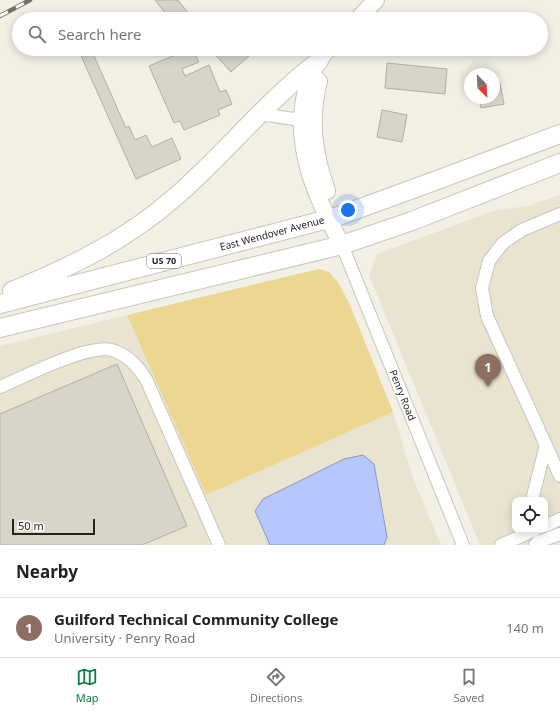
<!DOCTYPE html>
<html lang="en">
<head>
<meta charset="utf-8">
<style>
  body { margin:0; font-family:"Noto Sans",sans-serif; background:#f6f6f6; color:#222 }
  .controls { position:absolute; right:12px; bottom:12px; display:grid; overflow:hidden; border-radius:8px; box-shadow:0 2px 10px #0003 }
  .controls button { width:36px; height:36px; display:grid; place-items:center; padding:0; border:0; border-bottom:1px solid #e0e0e0; background:#fff; color:#222; font:20px sans-serif }
  .compass { position:absolute; left:464px; top:68px; width:36px; height:36px; border-radius:50%; background:#fff; box-shadow:0 2px 10px #0003; rotate:156deg }
  .scale { position:absolute; left:12px; bottom:10px; width:83px; box-sizing:border-box; padding-left:4px; border:2px solid #252420; border-top:0; font-size:11px; line-height:14px; white-space:nowrap; color:#252420; -webkit-text-stroke:3px #fff; paint-order:stroke }
  .you { position:absolute; left:348px; top:210px; width:14px; height:14px; margin:-10px; border:3px solid #fff; border-radius:50%; background:#1a73e8; box-shadow:0 0 0 6px #1a73e833 }
  .badge { display:grid; place-items:center; width:26px; height:26px; border-radius:50%; background:#0b8043; color:#fff; font-size:13px; font-weight:700 }
  .pin { position:absolute; translate:-50% -33px; filter:drop-shadow(0 1px 2px #0008) }
  .pin::after { content:''; position:absolute; top:21px; width:14px; height:12px; background:inherit; clip-path:polygon(0 0,100% 0,50% 100%) }
  .list { margin:0; padding:0; list-style:none }
  h2 { display:flex; justify-content:space-between; align-items:center; height:52px; margin:0; padding:0 16px; font-size:17px }
  h2 small { font-size:13px; font-weight:400; color:#767676 }
  .list li { display:grid; grid-template-columns:26px 1fr auto; gap:12px; align-items:center; box-sizing:border-box; height:60px; padding:0 16px; border-top:1px solid #e0e0e0 }
  .list b { display:block; font-size:15px; white-space:nowrap }
  .list p { margin:0; font-size:13px; white-space:nowrap; color:#767676 }
  .list em { font-size:13px; font-style:normal; color:#767676 }
  .icon { flex:none; width:22px; height:22px; fill:none; stroke:currentColor; stroke-width:2; stroke-linecap:round; stroke-linejoin:round }
  .map { position:relative; flex:none; width:560px; height:545px; overflow:hidden }
  .search { position:absolute; background:#fff; box-shadow:0 2px 10px #0003; left:12px; right:12px; top:12px; height:44px; display:flex; align-items:center; gap:10px; box-sizing:border-box; padding:0 14px; border-radius:22px; color:#767676; font-size:15px }
  .sheet { height:112px; background:#fff }
  nav { display:flex; justify-content:space-around; align-items:center; box-sizing:border-box; height:56px; border-top:1px solid #e0e0e0; background:#fff; font-size:11px; color:#767676 }
  nav a { display:grid; justify-items:center; gap:2px }
  nav .on { color:#0b8043 }
  .map>svg:first-child { display:block }
  .built { fill:#e9e3d1; fill-rule:evenodd }
  .green { fill:#ebd692 }
  .water { fill:#b5c7fe; stroke:#8a96bb }
  .building { fill:#d7d4c9; stroke:#b1aea3 }
  .lines { fill:none; stroke-linecap:round; stroke-linejoin:round }
  .minor-casing { stroke:#c8c5ba; stroke-width:14 }
  .major-casing { stroke:#c8c5ba; stroke-width:18 }
  .highway-casing { stroke:#c8c5ba; stroke-width:20 }
  .minor { stroke:#fff; stroke-width:12 }
  .major { stroke:#fff; stroke-width:16 }
  .highway { stroke:#fff; stroke-width:18 }
  .rail-casing { stroke:#73716a; stroke-width:4.5 }
  .rail { stroke:#fff; stroke-width:3; stroke-dasharray:9; stroke-linecap:butt }
  .labels { text-anchor:middle; stroke-width:3; stroke-linejoin:round; paint-order:stroke }
  .shield { fill:#fff; stroke:#666663; stroke-width:1 }
  .shield-label { font-size:9px; font-weight:bold; fill:#252420 }
  .street-label { font-size:10px; fill:#252420; stroke:#fff }
</style>
</head>
<body>
<div class="map">
<svg width="560" height="545" viewBox="0 0 560 545">
  <rect width="100%" height="100%" fill="#f2efe4"/>
  <!-- built -->
  <path class="built" d="M560,195V545H480L369,275L377,254L493,211L528,206ZM515,500H545V530H515Z
    M127,315L206,495L393,412L413,478L441,545H0V346Z"/>
  <!-- green -->
  <path class="green" d="M319,269L329,272L338,282L350,305L393,412L206,495L127,315Z"/>
  <!-- water -->
  <path class="water" d="M363,455L374,464L387,537L384,545H270L255,511L263,499L344,459Z"/>
  <!-- building -->
  <path class="building" d="M155,0H178L189,14L182,19H170Z
    M75,13L78,19H64V18Z
    M78,49H91L126,128L129,126L135,140L146,135L152,147L172,138L181,159L136,179Z
    M189,49H193L199,62L182,69L185,76L209,65L220,92L226,90L232,104L218,110L220,115L184,130L180,121L174,123L149,66Z
    M210,49H257L231,72Z
    M387,63L447,69L445,94L385,88Z
    M500,83L504,104L481,108L479,98H494V85Z
    M382,110L407,115L402,142L377,137Z
    M117,364L187,526L142,545H0V414Z"/>
  <g class="lines">
    <!-- minor casing -->
    <g class="minor-casing">
      <path id="minor" d="M260,114L301,120
        M560,214L522,230L503,243L489,261L482,288L487,316L560,476
        M342,245L463,545
        M0,387C24,377 92,341 115,351C129,356 138,367 146,379L219,545
        M532,500L546,445
        M545,526L560,519
        M501,545L535,530
        M535,545L538,542L560,534"/>
    </g>
    <!-- major casing -->
    <g class="major-casing">
      <path id="major" d="M358,19L376,0
        M328,49C316,62 309,78 305,95C293,148 317,200 342,245
        M319,81C309,120 314,154 327,191"/>
    </g>
    <!-- highway casing -->
    <g class="highway-casing">
      <path id="highway" d="M12,291C71,267 126,240 174,198C224,155 266,101 319,61
        M0,304L336,217L440,179L560,134
        M0,328L342,245L412,221L560,163"/>
    </g>
    <!-- minor -->
    <use href="#minor" class="minor"/>
    <!-- major -->
    <use href="#major" class="major"/>
    <!-- highway -->
    <use href="#highway" class="highway"/>
    <!-- rail casing -->
    <g class="rail-casing">
      <path id="rail" d="M0,16L30,0"/>
    </g>
    <!-- rail -->
    <use href="#rail" class="rail"/>
  </g>
  <g class="labels">
    <!-- shield labels -->
    <rect class="shield" x="147" y="254" width="34" height="14" rx="3"/>
    <g class="shield-label">
      <text x="164" y="264">US 70</text>
    </g>
    <!-- street labels -->
    <g class="street-label">
      <text transform="translate(272 233) rotate(-15)" y="4">East Wendover Avenue</text>
      <text transform="translate(403 395) rotate(68)" y="4">Penry Road</text>
    </g>
  </g>
</svg>
<div class="controls">
<button><svg class="icon" aria-label="locate" viewBox="0 0 24 24"><circle cx="12" cy="12" r="6"/><path d="M12 2v4M12 18v4M2 12h4M18 12h4"/></svg></button>
</div>
<svg class="compass" viewBox="-18 -18 36 36"><path d="M0-13l5 13h-10z" fill="#e53935"/><path d="M0 13l5-13h-10z" fill="#767676"/></svg>
<div class="scale">50 m</div>
<div class="you"></div>
<div class="pin badge" style="left:488px;top:387px;background:#8d6e63">1</div>
<div class="search"><svg class="icon" aria-label="search" viewBox="0 0 24 24"><circle cx="10" cy="10" r="6"/><path d="M15 15l6 6"/></svg>Search here</div>
</div>
<section class="sheet">
<h2>Nearby<small></small></h2>
<ul class="list">
<li><span class="badge" style="background:#8d6e63">1</span><div><b>Guilford Technical Community College</b><p>University · Penry Road</p></div><em>140 m</em></li>
</ul>
</section>
<nav>
<a class="on"><svg class="icon" aria-label="map" viewBox="0 0 24 24"><path d="M3 6l6-2 6 2 6-2v14l-6 2-6-2-6 2zM9 4v14M15 6v14"/></svg>Map</a>
<a><svg class="icon" aria-label="directions" viewBox="0 0 24 24"><path d="M12 3l9 9-9 9-9-9zM9 14v-3h6M13 9l2 2-2 2"/></svg>Directions</a>
<a><svg class="icon" aria-label="saved" viewBox="0 0 24 24"><path d="M7 4h10v16l-5-4-5 4z"/></svg>Saved</a>
</nav>
</body>
</html>
